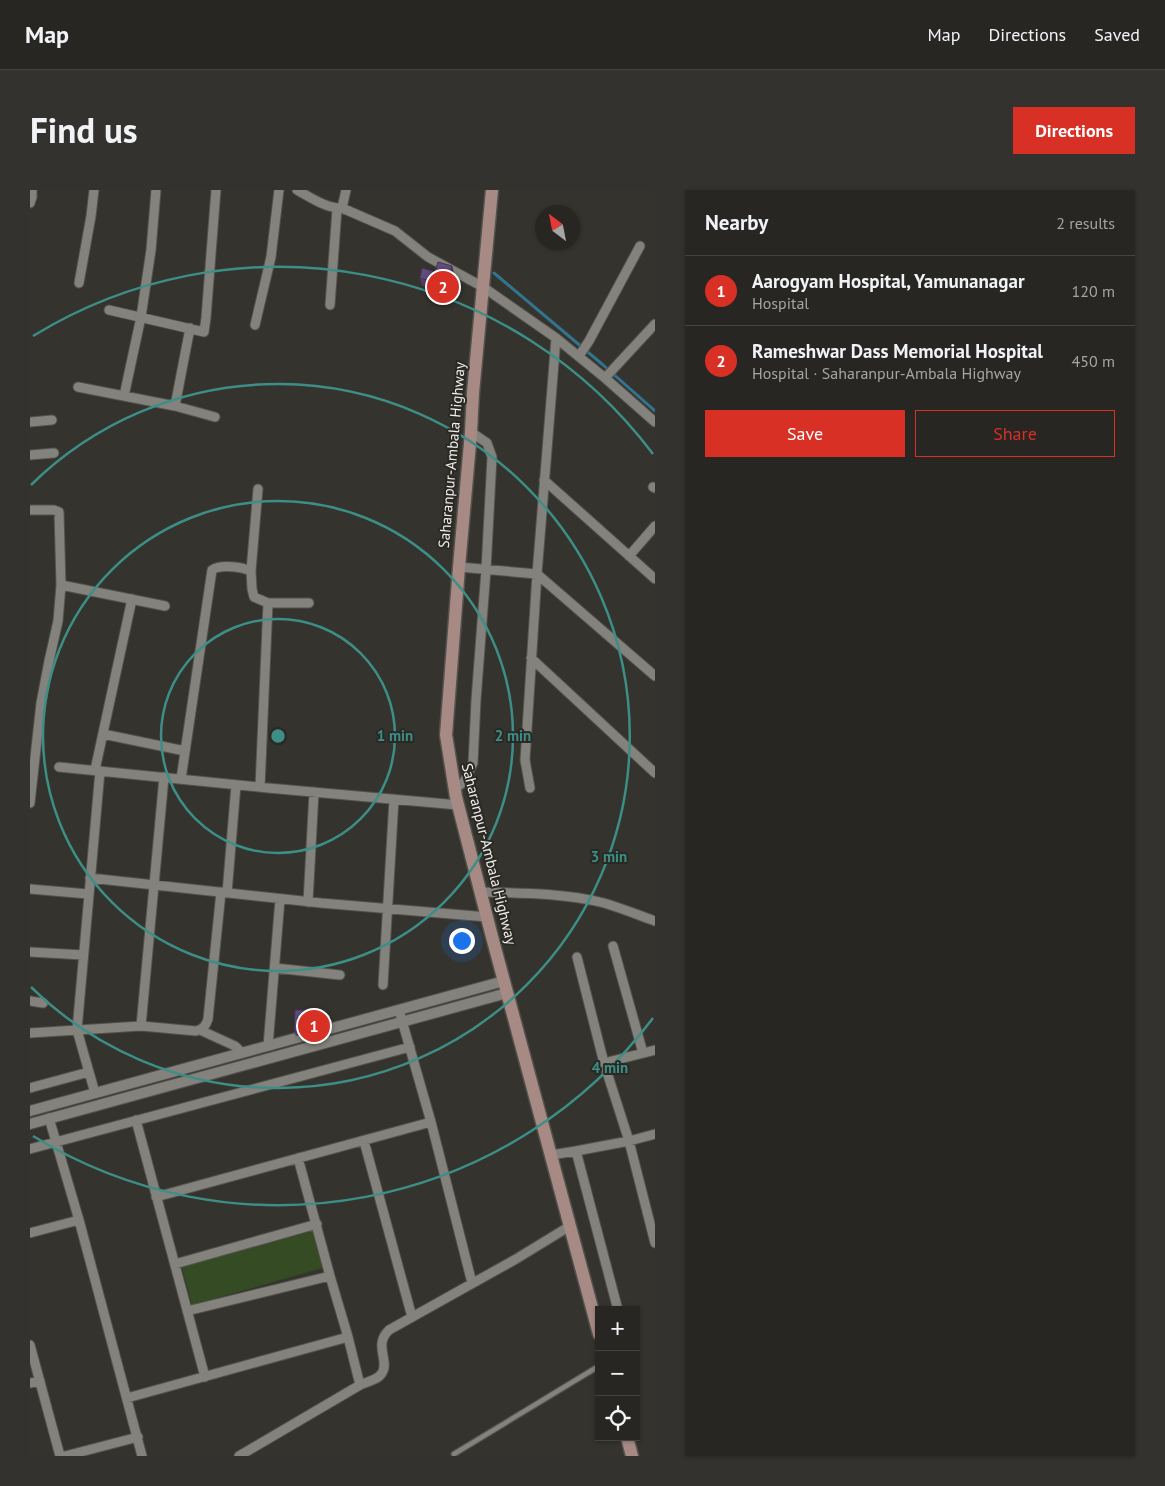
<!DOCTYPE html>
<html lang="en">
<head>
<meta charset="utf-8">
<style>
  body { margin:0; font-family:"PT Sans",sans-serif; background:#33322f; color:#f1f3f6 }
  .controls { position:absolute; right:15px; bottom:15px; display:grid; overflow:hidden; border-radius:0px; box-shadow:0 1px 4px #0004 }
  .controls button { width:45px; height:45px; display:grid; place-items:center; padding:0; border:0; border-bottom:1px solid #434340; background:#272622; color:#f1f3f6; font:25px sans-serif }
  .compass { position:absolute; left:505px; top:15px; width:45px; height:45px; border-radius:50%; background:#272622; box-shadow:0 1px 4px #0004; rotate:328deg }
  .you { position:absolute; left:431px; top:750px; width:18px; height:18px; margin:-12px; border:4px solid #fff; border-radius:50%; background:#1a73e8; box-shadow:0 0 0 8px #1a73e833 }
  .badge { display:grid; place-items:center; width:32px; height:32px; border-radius:50%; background:#d93025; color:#fff; font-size:16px; font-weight:700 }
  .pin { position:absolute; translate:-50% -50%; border:2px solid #fff; box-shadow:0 1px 5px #0006 }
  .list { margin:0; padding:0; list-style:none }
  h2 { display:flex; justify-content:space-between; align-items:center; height:65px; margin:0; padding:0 20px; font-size:21px }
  h2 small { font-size:16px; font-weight:400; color:#a4a5a5 }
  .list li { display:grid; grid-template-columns:32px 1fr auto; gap:15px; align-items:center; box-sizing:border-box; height:70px; padding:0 20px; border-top:1px solid #434340 }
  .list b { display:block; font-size:19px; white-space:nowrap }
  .list p { margin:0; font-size:16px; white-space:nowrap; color:#a4a5a5 }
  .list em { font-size:16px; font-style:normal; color:#a4a5a5 }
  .actions { display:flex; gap:10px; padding:15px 20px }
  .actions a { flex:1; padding:11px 0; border:1px solid #d93025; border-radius:0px; text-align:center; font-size:18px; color:#d93025 }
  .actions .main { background:#d93025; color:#fff }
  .icon { flex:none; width:28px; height:28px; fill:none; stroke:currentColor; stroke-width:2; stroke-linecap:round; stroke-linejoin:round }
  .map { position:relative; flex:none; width:625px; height:1266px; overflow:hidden; border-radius:0px }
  header { display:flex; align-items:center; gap:30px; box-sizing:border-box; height:70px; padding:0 25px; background:#272622; border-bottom:1px solid #434340 }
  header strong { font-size:24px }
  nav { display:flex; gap:28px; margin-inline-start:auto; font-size:18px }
  .intro { display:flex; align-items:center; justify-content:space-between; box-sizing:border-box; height:120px; padding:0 30px }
  h1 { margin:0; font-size:35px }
  .button { padding:12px 22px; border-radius:0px; background:#d93025; color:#fff; font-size:18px; font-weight:700 }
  main { display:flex; gap:30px; padding:0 30px }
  aside { flex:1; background:#272622; border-radius:0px; box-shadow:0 1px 4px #0004 }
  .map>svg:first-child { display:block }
  .green { fill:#344b24 }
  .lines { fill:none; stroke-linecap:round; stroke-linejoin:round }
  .stream { stroke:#32748e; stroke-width:3 }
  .service-casing { stroke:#53524e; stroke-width:7 }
  .minor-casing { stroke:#53524e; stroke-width:11 }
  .tertiary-casing { stroke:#53524e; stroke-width:12 }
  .secondary-casing { stroke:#53524e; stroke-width:15 }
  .service { stroke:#84827c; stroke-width:4.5 }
  .minor { stroke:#84827c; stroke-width:9 }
  .tertiary { stroke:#84827c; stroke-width:10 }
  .secondary { stroke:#a88a84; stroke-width:12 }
  .wall { fill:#53416b }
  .shaded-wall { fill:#443557 }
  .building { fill:#614c7c; stroke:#443557 }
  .ring { fill:none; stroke:#3c8e87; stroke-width:2.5 }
  .labels { text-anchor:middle; stroke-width:4; stroke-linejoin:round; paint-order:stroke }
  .street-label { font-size:15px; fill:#f0efec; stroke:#2a2924 }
  .centre { fill:#3c8e87; stroke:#2a2924; stroke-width:2.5 }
  .ring-label { font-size:15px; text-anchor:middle; font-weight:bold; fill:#3c8e87; stroke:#2a2924; stroke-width:4; stroke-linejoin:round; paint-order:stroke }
</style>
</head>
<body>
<header>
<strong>Map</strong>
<nav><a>Map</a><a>Directions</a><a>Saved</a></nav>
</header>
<div class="intro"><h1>Find us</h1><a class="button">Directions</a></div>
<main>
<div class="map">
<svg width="625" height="1266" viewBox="0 0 625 1266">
  <rect width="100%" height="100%" fill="#34332e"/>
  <!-- green -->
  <path class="green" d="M283,1041L293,1078L162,1115L152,1077Z"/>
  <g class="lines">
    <!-- stream -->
    <path class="stream" d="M464,83L572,174L625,221"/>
    <!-- service casing -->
    <g class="service-casing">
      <path id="service" d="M424,1264L569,1176"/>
    </g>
    <!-- minor casing -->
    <g class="minor-casing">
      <path id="minor" d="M267,0C280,7 297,19 312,18L365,41L398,67L453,97L526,148L575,188L625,232
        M0,13L2,7V0
        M312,18L316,0
        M49,93L61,26L64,0
        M300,115L307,19
        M79,120L174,142L176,128L186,0
        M225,135L241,67L249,0
        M549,166L559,151L610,56
        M575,188L625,134
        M48,197L145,216L185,227
        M94,206L111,127L121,60L126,0
        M145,216L160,138
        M0,232L22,230
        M0,265L24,263
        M514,290L625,389
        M623,297L625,298
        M0,320H24L29,322L31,395L28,431L19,471L11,513L0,613
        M599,366L625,336
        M429,377L507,384L625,486
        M221,381L228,299
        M31,395L135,416
        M501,468L625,583
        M73,544L155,561
        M29,577L238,598L428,615
        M65,580L102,409
        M151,589L182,380C191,374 212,377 221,381L222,399L224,407L238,413H279
        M230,597L238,413
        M500,598L495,570L507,384L526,148
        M424,599L434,592L443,573L446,510L456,380L462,267L457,253L441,242
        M60,688L291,713L457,727
        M0,699L58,704
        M450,702C492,703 533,703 574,713C591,718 608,725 625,731
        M197,703L206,595
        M278,712L284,602
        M583,756L613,863
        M0,762L53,765
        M547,767L574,873L599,951L625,1053
        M245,778L310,785
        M353,795L364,609
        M0,811L13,813
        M369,820L401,932L442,1093
        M111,836L134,587
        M170,840L205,856L212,863
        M0,843L111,836L166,841C173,839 176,836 178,829L191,702
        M238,856L250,709
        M574,873L625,860
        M0,898L59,882
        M65,903L47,840L70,581
        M19,928L49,1030L112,1266
        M106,930L175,1187
        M334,951L382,1127
        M0,959L380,857
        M546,961L599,951L625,944
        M521,965L546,961L588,1120
        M268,968L300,1086L318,1147L330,1195
        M126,1007L401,932
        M0,1043L49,1030
        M145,1074L287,1034
        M157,1121L300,1086
        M0,1155L30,1266
        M0,1193L10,1191
        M97,1208L318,1147
        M35,1266L108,1247
        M209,1266L330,1195C336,1192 348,1190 352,1183C360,1171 343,1155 359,1140L486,1069L540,1036"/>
    </g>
    <!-- tertiary casing -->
    <g class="tertiary-casing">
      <path id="tertiary" d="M0,921L474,791
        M0,934L477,803"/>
    </g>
    <!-- secondary casing -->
    <g class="secondary-casing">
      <path id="secondary" d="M462,0L443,203L441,242L429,377L416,545L426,607L461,743L569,1144
        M597,1247L602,1266"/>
    </g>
    <!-- service -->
    <use href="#service" class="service"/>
    <!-- minor -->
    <use href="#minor" class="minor"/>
    <!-- tertiary -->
    <use href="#tertiary" class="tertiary"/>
    <!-- secondary -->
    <use href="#secondary" class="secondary"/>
  </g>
  <!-- wall -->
  <path class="wall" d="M422,76L424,84L419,104L392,96L390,88L405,82Z
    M289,825L285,841L266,846L264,841Z"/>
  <!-- shaded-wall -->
  <path class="shaded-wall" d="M422,76L424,84L419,104L416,96Z
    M287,820L289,825L285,841L284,835Z"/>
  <!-- building -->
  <path class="building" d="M408,72L422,76L416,96L390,88L392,78L405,82Z
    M265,820H287L284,835L264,841Z"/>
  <!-- distance rings -->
  <g class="ring">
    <circle cx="248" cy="546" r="117"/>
    <circle cx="248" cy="546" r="235"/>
    <path d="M1 295A352 352 0 1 1 1 797"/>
    <path d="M623 828A469 469 0 0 1 3 946M3 146A469 469 0 0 1 623 264"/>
  </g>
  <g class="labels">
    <!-- street labels -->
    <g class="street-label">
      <text transform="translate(422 265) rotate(-85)" y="5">Saharanpur-Ambala Highway</text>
      <text transform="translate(459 664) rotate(76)" y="5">Saharanpur-Ambala Highway</text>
    </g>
  </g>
  <circle cx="248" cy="546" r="8" class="centre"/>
  <g class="ring-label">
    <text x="365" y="551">1 min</text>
    <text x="483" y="551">2 min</text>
    <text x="579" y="672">3 min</text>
    <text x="580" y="883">4 min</text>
  </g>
</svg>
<div class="controls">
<button>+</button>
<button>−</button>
<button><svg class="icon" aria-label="locate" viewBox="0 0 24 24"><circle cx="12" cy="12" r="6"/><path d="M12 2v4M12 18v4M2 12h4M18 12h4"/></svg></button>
</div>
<svg class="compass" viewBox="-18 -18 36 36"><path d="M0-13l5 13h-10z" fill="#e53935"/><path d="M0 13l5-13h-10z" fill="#a4a5a5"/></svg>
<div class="you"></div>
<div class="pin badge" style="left:284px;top:836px">1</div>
<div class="pin badge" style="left:413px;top:97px">2</div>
</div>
<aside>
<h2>Nearby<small>2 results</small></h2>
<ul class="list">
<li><span class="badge">1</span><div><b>Aarogyam Hospital, Yamunanagar</b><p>Hospital</p></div><em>120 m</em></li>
<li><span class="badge">2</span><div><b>Rameshwar Dass Memorial Hospital</b><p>Hospital · Saharanpur-Ambala Highway</p></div><em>450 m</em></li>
</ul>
<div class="actions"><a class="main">Save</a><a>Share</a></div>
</aside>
</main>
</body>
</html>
